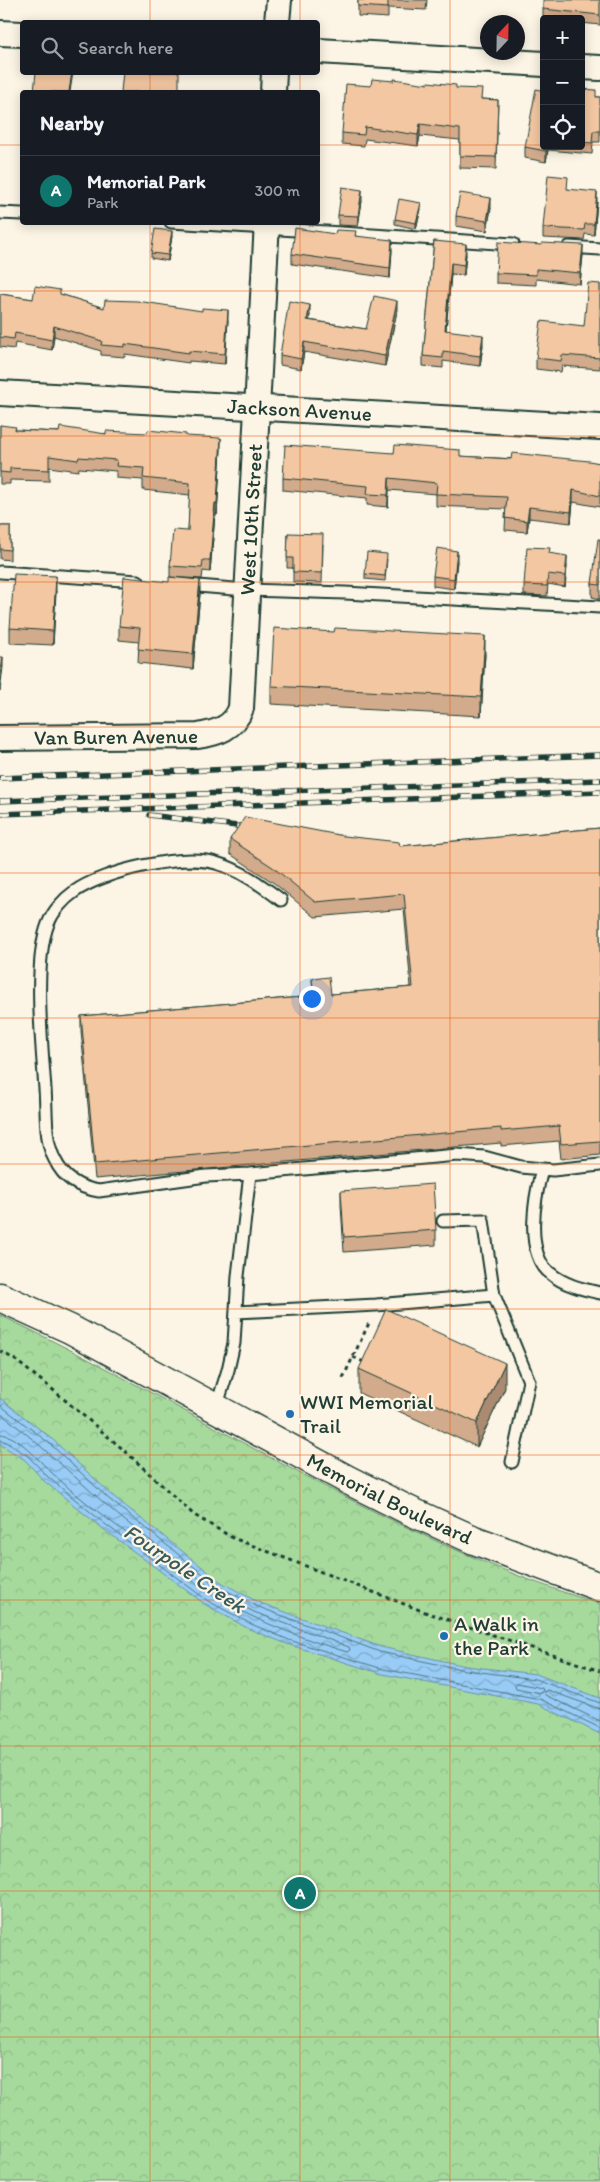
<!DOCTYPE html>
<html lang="en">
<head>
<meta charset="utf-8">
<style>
  body { margin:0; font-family:Itim,sans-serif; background:#242831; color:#f1f3f6 }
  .controls { position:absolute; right:15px; top:15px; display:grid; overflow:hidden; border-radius:5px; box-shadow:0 2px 12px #0003 }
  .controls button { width:45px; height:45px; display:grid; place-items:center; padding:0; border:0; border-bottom:1px solid #363941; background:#171b24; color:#f1f3f6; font:25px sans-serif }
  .compass { position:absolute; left:480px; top:15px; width:45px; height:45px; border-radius:50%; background:#171b24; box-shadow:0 2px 12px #0003; rotate:22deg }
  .you { position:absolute; left:311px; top:998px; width:18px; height:18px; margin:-12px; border:4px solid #fff; border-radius:50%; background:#1a73e8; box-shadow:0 0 0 8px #1a73e833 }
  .badge { display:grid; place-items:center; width:32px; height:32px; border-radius:50%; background:#0f766e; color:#fff; font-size:16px; font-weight:700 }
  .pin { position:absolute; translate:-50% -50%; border:2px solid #fff; box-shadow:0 1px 5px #0006 }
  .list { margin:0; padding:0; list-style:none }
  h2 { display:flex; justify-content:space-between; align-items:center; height:65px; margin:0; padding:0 20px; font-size:21px }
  h2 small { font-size:16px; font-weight:400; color:#9ea1a6 }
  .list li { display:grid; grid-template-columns:32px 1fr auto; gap:15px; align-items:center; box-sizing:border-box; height:70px; padding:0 20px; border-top:1px solid #363941 }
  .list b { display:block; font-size:19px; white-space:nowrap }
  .list p { margin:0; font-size:16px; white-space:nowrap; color:#9ea1a6 }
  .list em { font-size:16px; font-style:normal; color:#9ea1a6 }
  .icon { flex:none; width:28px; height:28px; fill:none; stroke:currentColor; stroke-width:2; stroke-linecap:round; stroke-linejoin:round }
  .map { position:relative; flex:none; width:600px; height:2182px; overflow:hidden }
  .search { position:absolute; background:#171b24; box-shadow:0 2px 12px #0003; left:20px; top:20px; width:300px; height:55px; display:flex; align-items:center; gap:12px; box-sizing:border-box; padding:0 18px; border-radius:5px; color:#9ea1a6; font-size:19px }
  .panel { position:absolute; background:#171b24; box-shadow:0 2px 12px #0003; left:20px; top:90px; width:300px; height:135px; border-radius:5px }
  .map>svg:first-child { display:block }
  .park { fill:url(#park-crowns); stroke:#628c68 }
  .water { fill:url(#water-waves); stroke:#6893a8 }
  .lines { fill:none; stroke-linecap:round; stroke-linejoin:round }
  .shore { stroke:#4f7682; stroke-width:1 }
  .service-casing { stroke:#1f3d34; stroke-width:15 }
  .minor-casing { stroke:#1f3d34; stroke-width:28 }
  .tertiary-casing { stroke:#1f3d34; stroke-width:31 }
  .path { stroke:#1f3d34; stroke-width:3; stroke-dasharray:4 4; stroke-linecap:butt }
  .service { stroke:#fcf5e5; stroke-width:11 }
  .minor { stroke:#fcf5e5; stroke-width:24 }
  .tertiary { stroke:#fcf5e5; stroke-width:28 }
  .rail-casing { stroke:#1f3d34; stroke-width:5.5 }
  .rail { stroke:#fcf5e5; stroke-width:4; stroke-dasharray:11; stroke-linecap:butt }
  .wall { fill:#d1ab8b; stroke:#1f3d34 }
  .shaded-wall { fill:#aa8b71; stroke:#1f3d34 }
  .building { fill:#f3c7a2; stroke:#1f3d34 }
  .grid { fill:none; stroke:#e8590c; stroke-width:1; stroke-opacity:0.55 }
  .poi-dot { fill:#1f6fb2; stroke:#fcf5e5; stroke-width:2 }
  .labels { text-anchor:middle; stroke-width:4.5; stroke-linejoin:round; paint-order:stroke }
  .street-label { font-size:21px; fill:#1f3d34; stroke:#fcf5e5 }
  .poi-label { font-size:21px; fill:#1f3d34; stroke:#fcf5e5; text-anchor:start }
  .water-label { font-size:22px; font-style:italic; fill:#375a5b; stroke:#fcf5e5 }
</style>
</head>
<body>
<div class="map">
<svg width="600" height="2182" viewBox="0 0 600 2182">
  <defs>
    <pattern id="park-crowns" width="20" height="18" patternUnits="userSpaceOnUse" patternTransform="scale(1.25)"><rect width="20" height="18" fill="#a6da9c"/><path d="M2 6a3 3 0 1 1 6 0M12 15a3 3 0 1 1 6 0" fill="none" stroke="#8ebc87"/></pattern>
    <pattern id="water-waves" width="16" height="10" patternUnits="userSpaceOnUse" patternTransform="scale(1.25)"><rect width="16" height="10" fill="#98ccf6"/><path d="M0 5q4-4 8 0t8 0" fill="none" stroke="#7ba7c8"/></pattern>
  </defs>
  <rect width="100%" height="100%" fill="#fcf5e5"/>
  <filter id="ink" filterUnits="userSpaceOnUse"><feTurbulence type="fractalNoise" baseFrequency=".02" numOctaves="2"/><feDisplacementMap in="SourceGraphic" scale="10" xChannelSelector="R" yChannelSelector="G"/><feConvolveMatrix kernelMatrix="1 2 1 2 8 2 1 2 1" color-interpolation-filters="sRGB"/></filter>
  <g filter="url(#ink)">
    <!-- park -->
    <path class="park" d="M0,1315C200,1410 387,1539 600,1604V2182H0Z"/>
    <!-- water -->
    <path class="water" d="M0,1398L52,1439L113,1496L221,1582L258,1602L381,1647L466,1666L536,1674L600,1698V1734L538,1704L382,1674L287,1644L249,1629L206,1605L102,1528L44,1481L25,1460L0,1444Z"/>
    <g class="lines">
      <!-- shore -->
      <path class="shore" d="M0,1405L49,1443L109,1499L218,1586L256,1606L380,1652L465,1670L535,1679L600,1703
        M0,1413C37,1441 70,1473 104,1503C139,1534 178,1560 213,1590V1593L210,1594C158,1553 98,1517 51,1472C38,1460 19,1435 0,1434
        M0,1440L4,1441L28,1456L48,1477L105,1524L208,1601L251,1624L289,1640L383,1669L540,1699L600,1728
        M227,1598L254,1612L349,1647L350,1650L347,1652C304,1639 264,1624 224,1602V1599Z
        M517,1683L542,1688L543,1691L540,1693L516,1688L515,1685Z
        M600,1709L547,1690L544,1692L545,1695L600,1721"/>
      <!-- service casing -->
      <g class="service-casing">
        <path id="service" d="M0,213L22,214
          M171,222L513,244
          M569,247L600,249
          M0,572L138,581
          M186,585L246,590L345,593L600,607
          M281,900C261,885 241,870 216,863C182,853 103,871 74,892C64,899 53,911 48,924C33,962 42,1046 45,1089C47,1112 44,1140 55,1160C64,1179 79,1188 99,1191L206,1176L250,1174L457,1155L484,1157L521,1167L553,1170L600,1165
          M542,1169C535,1196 524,1253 550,1273C564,1285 582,1289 600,1293
          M494,1295L529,1381L512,1462
          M236,1312L376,1305L494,1295L483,1220L443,1221
          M216,1408L228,1370L234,1343L238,1276L250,1174"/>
      </g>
      <!-- minor casing -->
      <g class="minor-casing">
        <g id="minor">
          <path d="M277,22L279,0"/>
          <path d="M0,33L22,34"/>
          <path d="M318,51L544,64"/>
          <path d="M581,67L600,68"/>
          <path d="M273,92L274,72"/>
          <path id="s1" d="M0,393L600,427"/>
          <path id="s2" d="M0,738L198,736C217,733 234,728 241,708L267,222"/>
        </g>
      </g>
      <!-- tertiary casing -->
      <g class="tertiary-casing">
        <g id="tertiary">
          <path id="s3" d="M0,1297L70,1329L348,1480L410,1511L474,1540L600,1587"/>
        </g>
      </g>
      <!-- path -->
      <path class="path" d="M0,1351L14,1359L52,1389L125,1451L194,1515L233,1538L425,1612L600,1671
        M353,1357L364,1362
        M343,1378L370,1321"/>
      <!-- service -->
      <use href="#service" class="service"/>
      <!-- minor -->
      <use href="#minor" class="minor"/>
      <!-- tertiary -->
      <use href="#tertiary" class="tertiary"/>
      <!-- rail casing -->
      <g class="rail-casing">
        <path id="rail" d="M0,778L600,755
          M0,801L600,780
          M0,814L600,792
          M149,815L253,828"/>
      </g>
      <!-- rail -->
      <use href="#rail" class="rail"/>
    </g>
    <!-- wall -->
    <path class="wall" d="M358,0H427L426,10L388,8V18L358,16Z
      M600,0V25L581,23V19H543V9Z
      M371,86L456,88L482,99L498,100L496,169L460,168V140L420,136L418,146L365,139L364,146L342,144V133Z
      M581,89L596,97H600V142H593L592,154L548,150L546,162L525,158V147L581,146Z
      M568,189L597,202L594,235L585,234L584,240L543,238V228Z
      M362,201L358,226L338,225V215Z
      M491,208L487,231L456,226V216Z
      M421,209L416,229L395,224V219Z
      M172,236L168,261L151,258V253Z
      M356,236L392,250L390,278L292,264V254Z
      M434,241L466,254L464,275L451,274L446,330L483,345L480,366L443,361V368L423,366V356Z
      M583,255L580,284L536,279V285L496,283V273Z
      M600,284V369L562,366L561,372L536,369V358L584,326Z
      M0,294L33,299L60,294L104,308L228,320L225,364L189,361V363L125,354V357L101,355V351L54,336L52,350L15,343L14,349L0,347Z
      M397,311L385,366L304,352L301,369L280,365V355L310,315L309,320L366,329Z
      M0,425L16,430L106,434L186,436L221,449L217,515H215L210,572L203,571L202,579L170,577V566L188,531L190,495L143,490V480L116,478V471L79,468L78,471L49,467V481L10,480V484H0Z
      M394,453L600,463V507L573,502L571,523L529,518L527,532L505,530L506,509L436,506V494L389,490L388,507L367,505V498L283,490V478Z
      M0,526H10V560L0,559Z
      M288,533L323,544L322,583L293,582V568H287Z
      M600,539V599L592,597V584Z
      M550,553L567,566L565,587L548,584L547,596L524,595V585Z
      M387,559L385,581L365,579V574Z
      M457,561L454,589L433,586V576Z
      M56,591L53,645L10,643V628Z
      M200,594L193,669L138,663L139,642L119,640V626Z
      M334,632L485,654L481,716L271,704V686Z
      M600,828V1155L561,1159L559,1141L501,1146V1143L95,1179L81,1031V1016L313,996L312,979L331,994L411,987L404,909L315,917L274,883L230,854V839L400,846Z
      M341,1191L436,1230V1245L344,1252L341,1205Z
      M359,1369L505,1388L477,1447L359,1393Z"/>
    <!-- shaded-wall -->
    <path class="shaded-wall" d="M72,72H73L70,92H69Z
      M420,124V136L418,146V135Z
      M547,146H548V150L546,162V151Z
      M362,190V201L358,226V216Z
      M597,192V202L594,235V224Z
      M491,198V208L487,231V221Z
      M421,203V209L416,229V223Z
      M172,231V236L168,261V255Z
      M392,240V250L390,278V268Z
      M466,244V254L464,275V265Z
      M583,245V255L580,284V273Z
      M451,263V274L445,340V330Z
      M397,301V311L385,366V356Z
      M310,305V315L307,330V320Z
      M228,310V320L225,364V354Z
      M54,326V336L52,350V340Z
      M483,335V345L480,366V356Z
      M304,342V352L301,369V359Z
      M221,438V449L217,515V503Z
      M389,478V490L388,507V495Z
      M573,490V502L571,523V512Z
      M215,503V515L210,572V560Z
      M529,507V518L527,532V521Z
      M457,551V561L454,589V579Z
      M567,556V566L565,587V576Z
      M56,576V591L53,645V631Z
      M200,580V594L193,669V654Z
      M485,636V654L481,716V697Z
      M3,657V667L0,691V681Z
      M505,1363V1388L477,1447V1423Z"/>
    <!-- building -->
    <path class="building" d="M358,0H388V8L358,6Z
      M543,0H600V15L543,9Z
      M36,72H72L69,92H34Z
      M123,72H179V92H121Z
      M372,79L394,81V79L428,84V82L456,85V88L482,89L481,99L498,100L496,157L460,156V129L420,124L418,135L365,127L364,135L342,133L346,84L371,86Z
      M536,89L544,91V146H547L546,151L525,147Z
      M581,89L596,90V97H600V131H593L592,143L581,142Z
      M548,175L568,177L567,189L597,192L594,224H585L584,230L543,228Z
      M342,187L362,190L358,216L338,215Z
      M460,193L491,198L487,221L456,216Z
      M399,199L421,203L416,223L395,219Z
      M295,228L335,234L336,230L356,231L355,236L392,240L390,268L292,254Z
      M155,229L172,231L168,255L151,253Z
      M434,241L466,244L464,265L451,263L445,330L483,335L480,356L443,351V358L423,356Z
      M498,242L542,245V243L583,245L580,273L536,269V275L496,273Z
      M588,283L600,284V358L562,355L561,361L536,358L541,321L584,326Z
      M35,286L60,290V294L104,308L105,300L137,301L202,311V308L228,310L225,354L189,351V353L125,344V347L101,345L102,341L54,326L52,340L15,333L14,339L0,337V294L33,299Z
      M374,296L397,301L385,356L304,342L301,359L280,355L289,301L310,305L307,320L366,329Z
      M0,425L16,427L15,430L59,432L60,427L106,434V431L147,433L148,430L186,434V436L221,438L217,503H215L210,560H203L202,568L170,566L173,530L188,531L190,483L143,478L144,468L116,466L117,460L79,457L78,460L49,456V470L10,468V473L0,472Z
      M285,445L394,453L395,445L460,450V456L511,459L512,453L589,461L600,463V496L573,490L571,512L529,507L527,521L505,518L507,497L436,494L437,483L389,478L388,495L367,494L368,486L283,478Z
      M0,526H10V550L0,549Z
      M288,533L323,534L322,573L293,572V558H287Z
      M598,539H600V585L592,584Z
      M527,547L550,548L549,553L567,556L565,576L548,574L547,586L524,585Z
      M437,548L457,551L454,579L433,576Z
      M367,552L387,554L385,576L365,574Z
      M14,574L56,576L53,631L10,628Z
      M124,577L169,582V577L200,580L193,654L138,649L140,628L119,626Z
      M274,628L334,632L335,628L485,636L481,697L271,686Z
      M0,657H3L0,681Z
      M245,817L344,836L399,842L400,846L600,828V1141L561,1144L559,1126L501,1131V1128L95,1164L81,1016L314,996L312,979L329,977L331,994L413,987L404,894L315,902L274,868L230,839Z
      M433,1184L436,1230L344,1237L341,1191Z
      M386,1309L505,1363L477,1423L359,1369Z"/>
  </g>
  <!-- grid -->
  <path class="grid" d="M150,0V22M300,0V22M450,0V2182M150,72V92M300,72V92M0,145H22M318,145H544M581,145H600M150,222V2182M300,222V2182M0,291H600M0,436H600M0,582H600M0,727H600M0,873H600M0,1018H600M0,1164H600M0,1309H600M0,1455H600M0,1600H600M0,1746H600M0,1891H600M0,2037H600"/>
  <!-- markers -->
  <g class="poi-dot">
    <circle cx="290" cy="1414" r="5"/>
    <circle cx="444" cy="1636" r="5"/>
  </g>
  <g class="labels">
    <!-- street labels -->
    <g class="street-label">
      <text dy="7" stroke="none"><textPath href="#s1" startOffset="300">Jackson Avenue</textPath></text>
      <text dy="7" stroke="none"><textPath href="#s2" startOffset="441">West 10th Street</textPath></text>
      <text dy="7" stroke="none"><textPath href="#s2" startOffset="116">Van Buren Avenue</textPath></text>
      <text dy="7" stroke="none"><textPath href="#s3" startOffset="439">Memorial Boulevard</textPath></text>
    </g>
    <!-- poi labels -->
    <g class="poi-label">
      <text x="300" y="1409">WWI Memorial<tspan x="300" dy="24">Trail</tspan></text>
      <text x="454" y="1631">A Walk in<tspan x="454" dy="24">the Park</tspan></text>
    </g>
    <!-- water labels -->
    <g class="water-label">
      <text transform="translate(185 1568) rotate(34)" y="8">Fourpole Creek</text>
    </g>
  </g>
</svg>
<div class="controls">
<button>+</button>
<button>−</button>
<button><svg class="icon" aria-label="locate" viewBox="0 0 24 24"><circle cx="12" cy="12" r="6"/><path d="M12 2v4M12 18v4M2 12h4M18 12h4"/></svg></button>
</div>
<svg class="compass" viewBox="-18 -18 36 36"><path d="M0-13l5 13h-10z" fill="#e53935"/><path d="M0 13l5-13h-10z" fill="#9ea1a6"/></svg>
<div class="you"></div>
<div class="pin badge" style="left:300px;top:1893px">A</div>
<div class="search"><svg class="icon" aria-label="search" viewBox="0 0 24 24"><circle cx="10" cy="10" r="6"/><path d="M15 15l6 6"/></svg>Search here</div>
<section class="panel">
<h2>Nearby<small></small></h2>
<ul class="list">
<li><span class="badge">A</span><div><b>Memorial Park</b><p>Park</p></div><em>300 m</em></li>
</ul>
</section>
</div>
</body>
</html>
